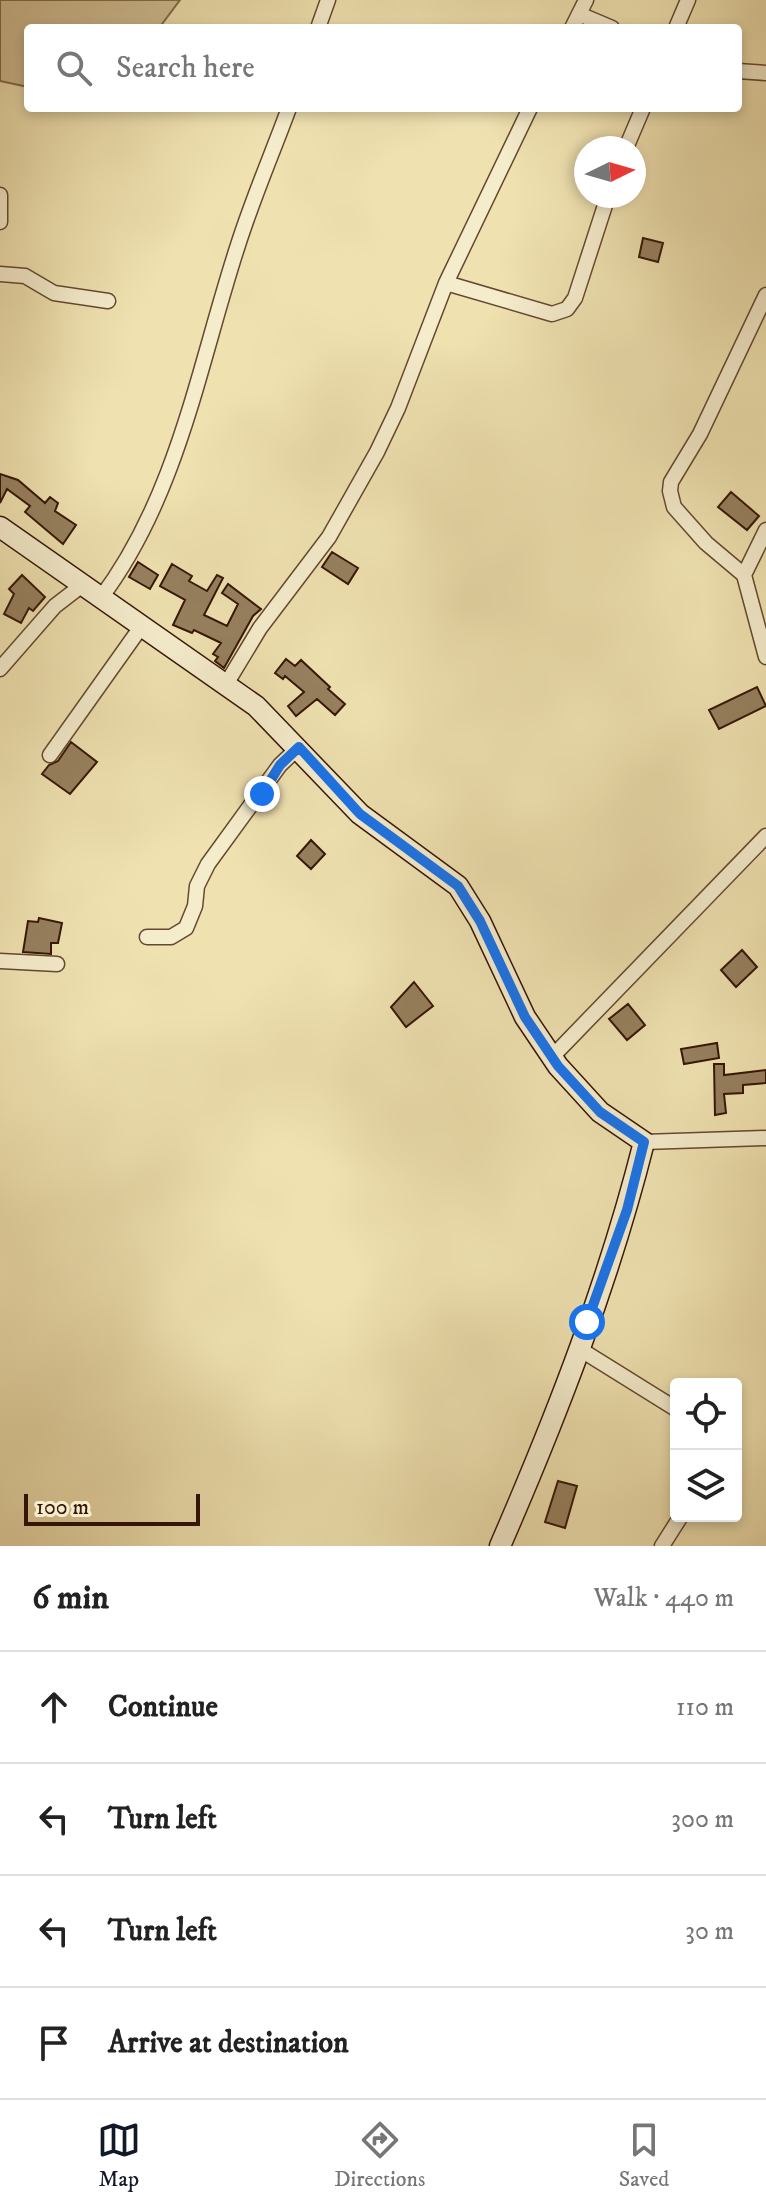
<!DOCTYPE html>
<html lang="en">
<head>
<meta charset="utf-8">
<style>
  body { margin:0; font-family:"IM FELL DW Pica",serif; background:#f2f2f2; color:#222 }
  .controls { position:absolute; right:24px; bottom:24px; display:grid; overflow:hidden; border-radius:8px; box-shadow:0 4px 12px #0003 }
  .controls button { width:72px; height:72px; display:grid; place-items:center; padding:0; border:0; border-bottom:2px solid #e0e0e0; background:#fff; color:#222; font:40px sans-serif }
  .compass { position:absolute; left:574px; top:136px; width:72px; height:72px; border-radius:50%; background:#fff; box-shadow:0 4px 12px #0003; rotate:85deg }
  .scale { position:absolute; left:24px; bottom:20px; width:176px; box-sizing:border-box; padding-left:8px; border:4px solid #361606; border-top:0; font-size:22px; line-height:28px; white-space:nowrap; color:#361606; -webkit-text-stroke:6px #f5eccc; paint-order:stroke }
  .stop { position:absolute; width:24px; height:24px; margin:-18px; border:6px solid #1a73e8; border-radius:50%; background:#fff }
  .stop.end { background:#1a73e8; border-color:#fff; box-shadow:0 2px 8px #0008 }
  .list { margin:0; padding:0; list-style:none }
  h2 { display:flex; justify-content:space-between; align-items:center; height:104px; margin:0; padding:0 32px; font-size:34px }
  h2 small { font-size:26px; font-weight:400; color:#767676 }
  .list li { display:grid; grid-template-columns:52px 1fr auto; gap:24px; align-items:center; box-sizing:border-box; height:112px; padding:0 32px; border-top:2px solid #e0e0e0 }
  .list b { display:block; font-size:30px; white-space:nowrap }
  .list em { font-size:26px; font-style:normal; color:#767676 }
  .icon { flex:none; width:44px; height:44px; fill:none; stroke:currentColor; stroke-width:2; stroke-linecap:round; stroke-linejoin:round }
  .map { position:relative; flex:none; width:766px; height:1546px; overflow:hidden }
  .search { position:absolute; background:#fff; box-shadow:0 4px 12px #0003; left:24px; right:24px; top:24px; height:88px; display:flex; align-items:center; gap:20px; box-sizing:border-box; padding:0 28px; border-radius:8px; color:#767676; font-size:30px }
  .sheet { height:552px; background:#fff }
  nav { display:flex; justify-content:space-around; align-items:center; box-sizing:border-box; height:112px; border-top:2px solid #e0e0e0; background:#fff; font-size:22px; color:#767676 }
  nav a { display:grid; justify-items:center; gap:4px }
  nav .on { color:#111827 }
  .map>svg:first-child { display:block }
  .green { fill:#d0be93; stroke:#836a4c; stroke-width:2 }
  .building { fill:#96805e; stroke:#361606; stroke-width:2 }
  .lines { fill:none; stroke-linecap:round; stroke-linejoin:round }
  .minor-casing { stroke:#644930; stroke-width:17 }
  .secondary-casing { stroke:#361606; stroke-width:23 }
  .minor { stroke:#f5eccc; stroke-width:14 }
  .secondary { stroke:#f5eccc; stroke-width:20 }
  .route { stroke:#1a73e8; stroke-width:10 }
</style>
</head>
<body>
<div class="map">
<svg width="766" height="1546" viewBox="0 0 766 1546">
  <rect width="100%" height="100%" fill="#efe1b0"/>
  <filter id="stains"><feTurbulence type="fractalNoise" baseFrequency=".0025" numOctaves="4"/><feColorMatrix values="0 0 0 0 .2 0 0 0 0 .09 0 0 0 0 .02 0 0 0 .5 -.17"/></filter>
  <radialGradient id="worn" r=".72"><stop offset=".6" stop-color="#630" stop-opacity="0"/><stop offset="1" stop-color="#630" stop-opacity=".3"/></radialGradient>
  <!-- green -->
  <path class="green" d="M0,0H180L159,28H28V87L0,81Z"/>
  <!-- building -->
  <path class="building" d="M643,238L663,243L658,262L639,257Z
    M0,474L18,480L45,503L50,497L58,503L55,511L76,525L63,544L25,512L30,506L7,489L0,503Z
    M731,492L759,516L747,530L718,507Z
    M332,552L358,568L348,584L322,567Z
    M138,562L158,575L150,589L129,577Z
    M172,564L192,576L189,581L207,591L217,575L223,578L204,615L227,626L238,604L222,593L228,584L261,609L253,616L224,668L215,661L218,657L213,654L221,643L194,630L192,633L173,625L185,600L160,586Z
    M22,575L45,597L33,611L29,608L21,623L4,614L14,594L9,589Z
    M286,659L295,666L301,660L330,687L328,689L345,704L335,715L317,699L296,716L288,706L304,692L285,676L283,679L275,673Z
    M757,687L766,706L719,729L709,710Z
    M71,742L97,762L70,794L42,774L49,765L58,761Z
    M311,840L325,854L311,869L297,856Z
    M39,918L62,923L58,943H51V954L23,952L28,921L38,922Z
    M742,950L757,967L736,987L721,970Z
    M414,982L433,1006L406,1027L391,1007Z
    M628,1004L645,1025L627,1040L609,1019Z
    M717,1043L719,1058L684,1064L681,1049Z
    M714,1064H724V1075L766,1070V1083L743,1085V1093L724,1094L726,1113L715,1115Z
    M558,1481L577,1486L565,1528L545,1522Z"/>
  <g class="lines">
    <!-- minor casing -->
    <g class="minor-casing">
      <path id="minor" d="M579,14L586,0
        M318,28L328,0
        M572,28L579,14L612,28
        M676,28L688,0
        M738,71L766,73
        M626,148L643,108
        M0,195V222
        M0,274L25,276L54,293L108,301
        M446,283L552,314L567,309L575,298L608,196
        M766,530L744,575L766,657
        M744,575L706,543L674,507L670,491L671,482L700,434L766,295
        M100,599C178,496 199,364 238,245C253,198 272,154 289,108
        M0,669L55,606L81,586
        M225,686L260,628L329,537L377,452L398,408L446,283L530,108
        M50,755L141,627
        M147,937H171L186,928L195,906L197,886L208,864L280,765L299,747
        M0,961L57,964
        M552,1057L766,836
        M644,1142L766,1138
        M578,1348L676,1409
        M662,1546L681,1516"/>
    </g>
    <!-- secondary casing -->
    <g class="secondary-casing">
      <path id="secondary" d="M0,527L256,706L360,814L458,886L480,921L525,1017L558,1066L600,1112L644,1142C609,1281 557,1415 500,1546"/>
    </g>
    <!-- minor -->
    <use href="#minor" class="minor"/>
    <!-- secondary -->
    <use href="#secondary" class="secondary"/>
  </g>
  <g class="lines">
    <!-- route -->
    <path class="route" d="M262,794L280,765L299,747L360,814L458,886L480,921L525,1017L558,1066L600,1112L644,1142L627,1210L587,1322"/>
  </g>
  <rect width="100%" height="100%" filter="url(#stains)"/>
  <rect width="100%" height="100%" fill="url(#worn)"/>
</svg>
<div class="controls">
<button><svg class="icon" aria-label="locate" viewBox="0 0 24 24"><circle cx="12" cy="12" r="6"/><path d="M12 2v4M12 18v4M2 12h4M18 12h4"/></svg></button>
<button><svg class="icon" aria-label="layers" viewBox="0 0 24 24"><path d="M12 4l9 5-9 5-9-5zM3 14l9 5 9-5"/></svg></button>
</div>
<svg class="compass" viewBox="-18 -18 36 36"><path d="M0-13l5 13h-10z" fill="#e53935"/><path d="M0 13l5-13h-10z" fill="#767676"/></svg>
<div class="scale">100 m</div>
<div class="stop" style="left:587px;top:1322px"></div>
<div class="stop end" style="left:262px;top:794px"></div>
<div class="search"><svg class="icon" aria-label="search" viewBox="0 0 24 24"><circle cx="10" cy="10" r="6"/><path d="M15 15l6 6"/></svg>Search here</div>
</div>
<section class="sheet">
<h2>6 min<small>Walk · 440 m</small></h2>
<ul class="list">
<li><svg class="icon" aria-label="ahead" viewBox="0 0 24 24"><path d="M12 20V5M6 11l6-6 6 6"/></svg><div><b>Continue</b></div><em>110 m</em></li>
<li><svg class="icon" aria-label="left" viewBox="0 0 24 24"><path d="M17 20v-9H6M10 6l-5 5 5 5"/></svg><div><b>Turn left</b></div><em>300 m</em></li>
<li><svg class="icon" aria-label="left" viewBox="0 0 24 24"><path d="M17 20v-9H6M10 6l-5 5 5 5"/></svg><div><b>Turn left</b></div><em>30 m</em></li>
<li><svg class="icon" aria-label="arrive" viewBox="0 0 24 24"><path d="M6 21V4h12l-3 4 3 4H6"/></svg><div><b>Arrive at destination</b></div></li>
</ul>
</section>
<nav>
<a class="on"><svg class="icon" aria-label="map" viewBox="0 0 24 24"><path d="M3 6l6-2 6 2 6-2v14l-6 2-6-2-6 2zM9 4v14M15 6v14"/></svg>Map</a>
<a><svg class="icon" aria-label="directions" viewBox="0 0 24 24"><path d="M12 3l9 9-9 9-9-9zM9 14v-3h6M13 9l2 2-2 2"/></svg>Directions</a>
<a><svg class="icon" aria-label="saved" viewBox="0 0 24 24"><path d="M7 4h10v16l-5-4-5 4z"/></svg>Saved</a>
</nav>
</body>
</html>
